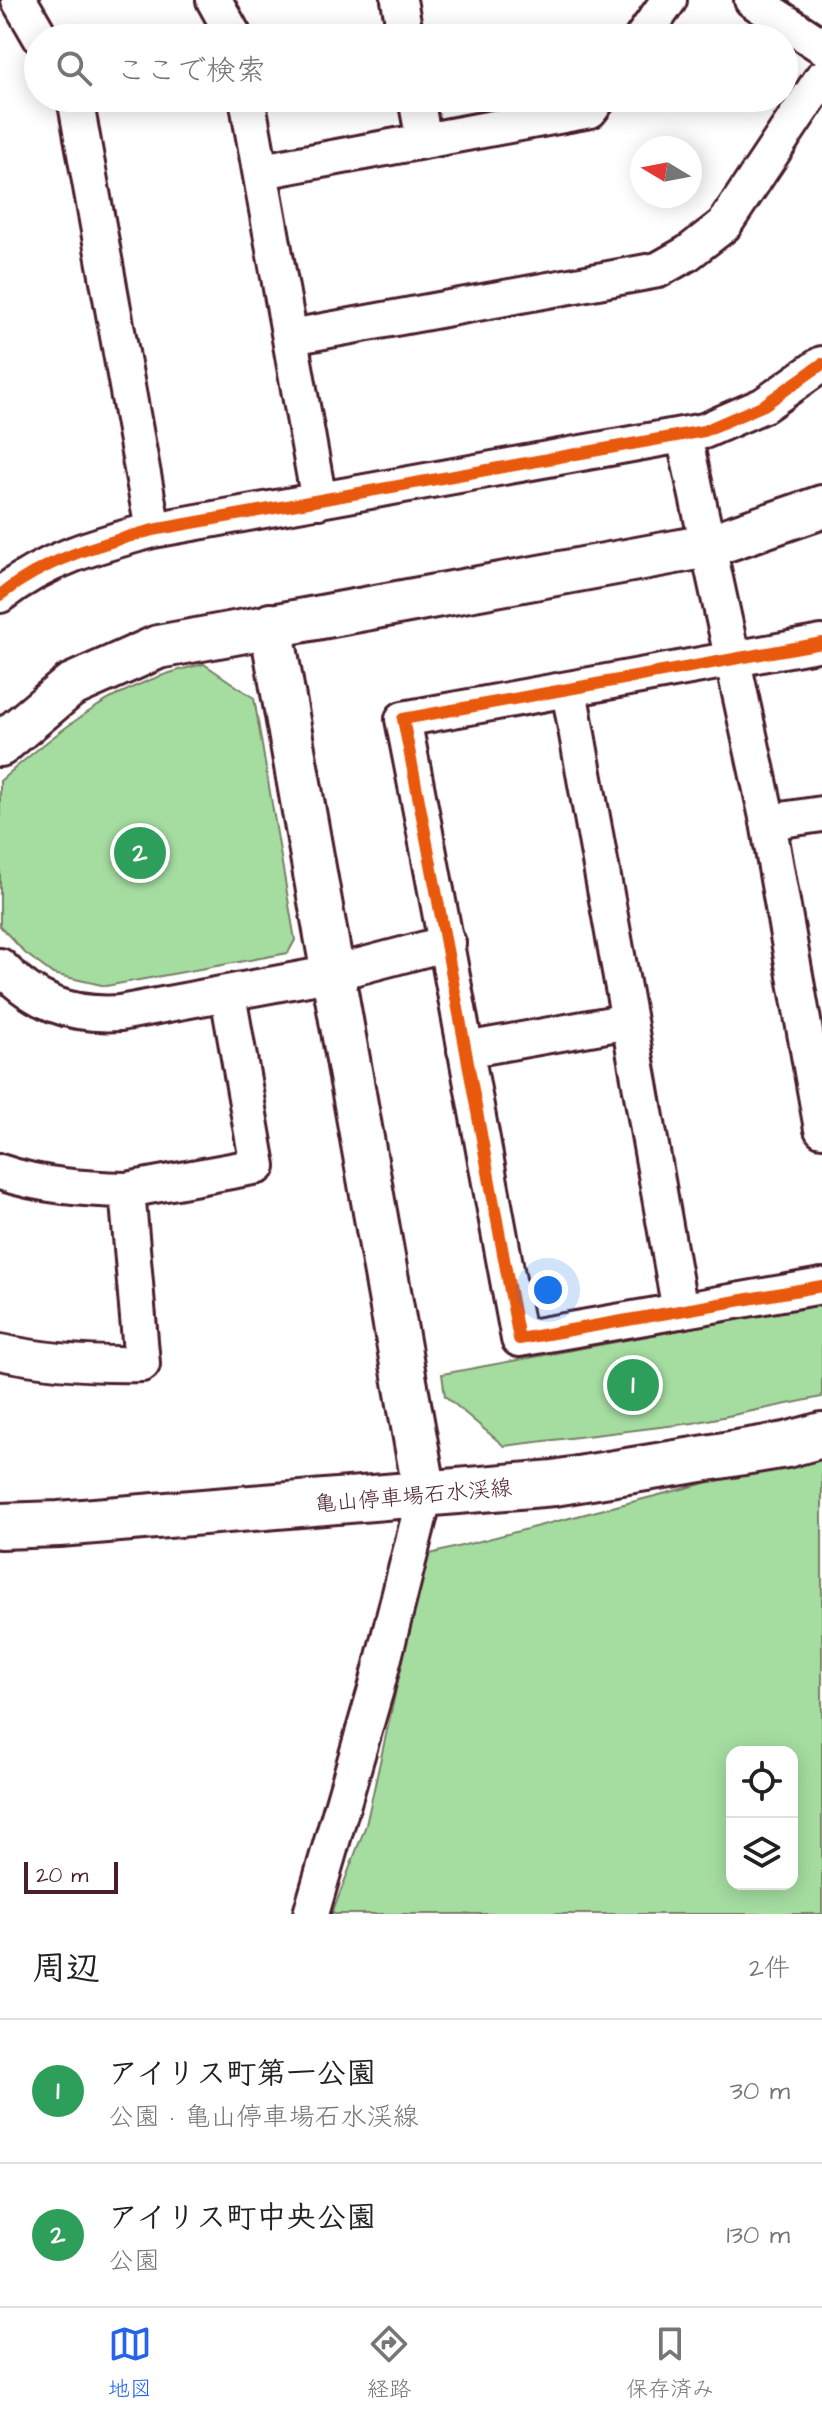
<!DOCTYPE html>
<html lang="ja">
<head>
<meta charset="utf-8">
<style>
  body { margin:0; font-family:"Architects Daughter","Klee One",sans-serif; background:#f2f2f2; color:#222 }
  .controls { position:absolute; right:24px; bottom:24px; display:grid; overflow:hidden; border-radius:16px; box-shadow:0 4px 20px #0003 }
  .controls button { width:72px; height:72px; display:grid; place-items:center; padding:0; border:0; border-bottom:2px solid #e0e0e0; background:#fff; color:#222; font:40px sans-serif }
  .compass { position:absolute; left:630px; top:136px; width:72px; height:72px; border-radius:50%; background:#fff; box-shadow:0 4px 20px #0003; rotate:280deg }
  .scale { position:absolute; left:24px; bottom:20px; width:94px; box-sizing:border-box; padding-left:8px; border:4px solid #4a1f2b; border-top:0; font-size:22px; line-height:28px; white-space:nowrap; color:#4a1f2b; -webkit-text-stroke:6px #fff; paint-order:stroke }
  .you { position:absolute; left:548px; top:1290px; width:28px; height:28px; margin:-20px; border:6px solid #fff; border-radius:50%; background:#1a73e8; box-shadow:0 0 0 12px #1a73e833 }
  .badge { display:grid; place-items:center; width:52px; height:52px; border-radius:50%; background:#2563eb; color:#fff; font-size:26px; font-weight:700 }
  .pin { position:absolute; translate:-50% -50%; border:4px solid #fff; box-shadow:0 2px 8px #0006 }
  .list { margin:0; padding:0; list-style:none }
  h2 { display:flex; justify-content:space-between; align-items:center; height:104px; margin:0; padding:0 32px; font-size:34px }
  h2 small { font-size:26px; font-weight:400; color:#767676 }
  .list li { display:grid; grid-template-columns:52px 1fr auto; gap:24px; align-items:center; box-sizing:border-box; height:144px; padding:0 32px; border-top:2px solid #e0e0e0 }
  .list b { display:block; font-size:30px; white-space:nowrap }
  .list p { margin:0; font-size:26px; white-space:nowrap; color:#767676 }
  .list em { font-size:26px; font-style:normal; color:#767676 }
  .icon { flex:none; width:44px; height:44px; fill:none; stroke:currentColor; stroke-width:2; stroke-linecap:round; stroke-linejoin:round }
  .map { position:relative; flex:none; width:822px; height:1914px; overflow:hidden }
  .search { position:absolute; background:#fff; box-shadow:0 4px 20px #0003; left:24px; right:24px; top:24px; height:88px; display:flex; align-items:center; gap:20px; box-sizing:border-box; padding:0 28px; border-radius:44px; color:#767676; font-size:30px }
  .sheet { height:392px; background:#fff }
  nav { display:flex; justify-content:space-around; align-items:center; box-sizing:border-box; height:112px; border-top:2px solid #e0e0e0; background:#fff; font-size:22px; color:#767676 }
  nav a { display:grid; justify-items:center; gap:4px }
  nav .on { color:#2563eb }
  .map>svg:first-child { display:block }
  .green { fill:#a5dda1; stroke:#787e66; stroke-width:2; fill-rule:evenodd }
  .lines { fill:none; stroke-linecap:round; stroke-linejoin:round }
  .minor-casing { stroke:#4a1f2b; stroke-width:40 }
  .tertiary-casing { stroke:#4a1f2b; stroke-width:48 }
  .secondary-casing { stroke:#4a1f2b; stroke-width:50 }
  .minor { stroke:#fff; stroke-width:34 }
  .tertiary { stroke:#fff; stroke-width:42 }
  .secondary { stroke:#fff; stroke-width:44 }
  .cycleway-casing { stroke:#fff; stroke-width:17 }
  .cycleway { stroke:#e8590c; stroke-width:12 }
  .labels { text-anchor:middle; stroke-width:6; stroke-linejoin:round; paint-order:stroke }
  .street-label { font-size:22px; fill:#4a1f2b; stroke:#fff }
</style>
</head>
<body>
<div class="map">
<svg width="822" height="1914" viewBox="0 0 822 1914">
  <rect width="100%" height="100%" fill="#fff"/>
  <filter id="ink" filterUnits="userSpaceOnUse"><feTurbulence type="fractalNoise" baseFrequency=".0125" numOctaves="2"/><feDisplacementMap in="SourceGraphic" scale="16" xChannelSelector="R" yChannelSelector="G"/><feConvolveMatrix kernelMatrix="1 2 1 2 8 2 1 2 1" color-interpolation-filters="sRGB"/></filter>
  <g filter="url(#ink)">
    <!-- green -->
    <path class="green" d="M204,664L254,698L295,940L288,953L106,986L53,974L25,953L0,926V781C63,726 120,681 204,664Z
      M822,1304V1397L693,1423L504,1446L445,1396L442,1374Z
      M822,1453V1914H332L366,1825L426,1555ZM732,1752H792V1884H732Z"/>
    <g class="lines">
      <!-- minor casing -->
      <g class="minor-casing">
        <path id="minor" d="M19,0L41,38
          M214,0L235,38
          M399,0L406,38
          M752,0L822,46
          M642,38L669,0
          M75,98L153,530
          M247,98L319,501
          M416,98L424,141
          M262,171L590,110L599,98
          M291,337L658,270L688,253L724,225L822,78
          M684,436L768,822L822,1129
          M0,595C46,559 97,545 153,530L704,431L764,405L822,364
          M822,643L403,719C444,925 480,1132 519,1339L822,1286
          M569,690L629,1021
          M768,822L822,814
          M0,966C35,1003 70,1016 120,1013L334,973L448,943
          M465,1050L629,1021L680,1311
          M0,1172C41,1186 84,1189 127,1190
          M0,1352C47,1362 95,1365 142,1364L127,1190L258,1166L228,995
          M311,1914L376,1689L425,1494"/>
      </g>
      <!-- tertiary casing -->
      <g class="tertiary-casing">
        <path id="tertiary" d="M271,625L425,1494
          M0,745L70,686L158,647L708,546L822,507"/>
      </g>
      <!-- secondary casing -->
      <g class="secondary-casing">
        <path id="secondary" d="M0,1526L59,1524L554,1483L786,1445L822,1435"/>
      </g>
      <!-- minor -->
      <use href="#minor" class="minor"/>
      <!-- tertiary -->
      <use href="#tertiary" class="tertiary"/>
      <!-- secondary -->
      <use href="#secondary" class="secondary"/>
      <!-- cycleway casing -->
      <g class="cycleway-casing">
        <path id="cycleway" d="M0,595C46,559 97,545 153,530L704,431L764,405L822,364
          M822,643L403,719C444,925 480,1132 519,1339L822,1286"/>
      </g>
      <!-- cycleway -->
      <use href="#cycleway" class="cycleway"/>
    </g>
  </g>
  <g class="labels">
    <!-- street labels -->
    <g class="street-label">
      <text transform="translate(413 1495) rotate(-5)" y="8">亀山停車場石水渓線</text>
    </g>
  </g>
</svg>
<div class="controls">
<button><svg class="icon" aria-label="locate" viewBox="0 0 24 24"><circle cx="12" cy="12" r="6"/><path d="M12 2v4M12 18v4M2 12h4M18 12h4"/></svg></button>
<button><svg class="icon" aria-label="layers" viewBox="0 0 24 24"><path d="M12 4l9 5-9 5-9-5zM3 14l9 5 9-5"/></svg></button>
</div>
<svg class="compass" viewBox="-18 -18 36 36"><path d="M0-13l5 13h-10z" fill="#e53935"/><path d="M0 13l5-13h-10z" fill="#767676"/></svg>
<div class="scale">20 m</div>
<div class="you"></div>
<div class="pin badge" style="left:633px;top:1385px;background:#2e9e5b">1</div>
<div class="pin badge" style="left:140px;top:853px;background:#2e9e5b">2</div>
<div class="search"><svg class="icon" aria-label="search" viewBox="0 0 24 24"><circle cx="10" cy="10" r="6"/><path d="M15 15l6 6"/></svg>ここで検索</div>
</div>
<section class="sheet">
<h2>周辺<small>2件</small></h2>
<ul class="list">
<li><span class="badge" style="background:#2e9e5b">1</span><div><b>アイリス町第一公園</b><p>公園 · 亀山停車場石水渓線</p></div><em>30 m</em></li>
<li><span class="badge" style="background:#2e9e5b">2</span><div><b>アイリス町中央公園</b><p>公園</p></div><em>130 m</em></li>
</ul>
</section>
<nav>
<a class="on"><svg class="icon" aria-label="map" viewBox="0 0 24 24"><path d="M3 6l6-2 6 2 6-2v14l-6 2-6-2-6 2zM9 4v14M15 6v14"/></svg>地図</a>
<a><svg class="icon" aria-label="directions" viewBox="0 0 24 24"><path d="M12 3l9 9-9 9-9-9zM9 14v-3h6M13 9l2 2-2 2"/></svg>経路</a>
<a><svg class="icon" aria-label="saved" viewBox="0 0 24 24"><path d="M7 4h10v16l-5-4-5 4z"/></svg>保存済み</a>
</nav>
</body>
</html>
